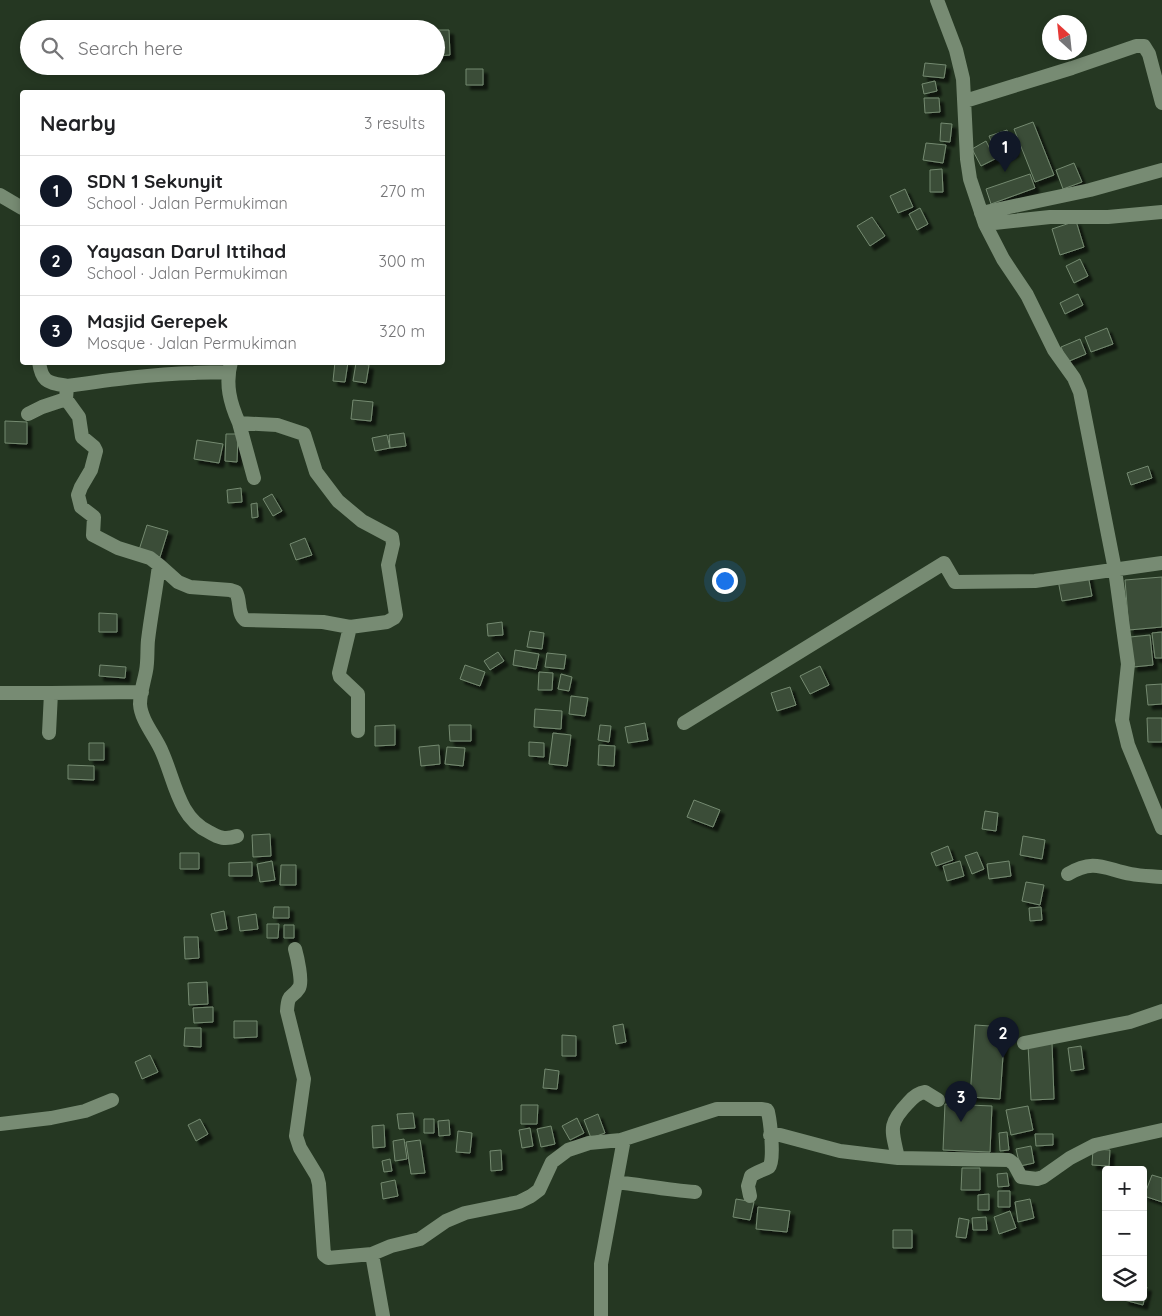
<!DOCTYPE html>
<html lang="en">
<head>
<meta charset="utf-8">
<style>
  body { margin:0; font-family:Quicksand,sans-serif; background:#f6f6f6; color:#202124 }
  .controls { position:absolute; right:15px; bottom:15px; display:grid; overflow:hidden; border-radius:5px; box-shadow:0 2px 8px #0003 }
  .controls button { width:45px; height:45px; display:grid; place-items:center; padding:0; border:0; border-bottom:1px solid #e0e0e0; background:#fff; color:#202124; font:25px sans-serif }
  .compass { position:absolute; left:1042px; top:15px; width:45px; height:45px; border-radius:50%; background:#fff; box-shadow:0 2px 8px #0003; rotate:333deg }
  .you { position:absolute; left:724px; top:580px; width:18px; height:18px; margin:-12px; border:4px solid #fff; border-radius:50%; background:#1a73e8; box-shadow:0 0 0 8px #1a73e833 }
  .badge { display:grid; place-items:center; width:32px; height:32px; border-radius:50%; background:#111827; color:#fff; font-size:16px; font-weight:700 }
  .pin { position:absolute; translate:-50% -41px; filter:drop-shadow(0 1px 2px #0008) }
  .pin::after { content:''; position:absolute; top:26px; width:18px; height:15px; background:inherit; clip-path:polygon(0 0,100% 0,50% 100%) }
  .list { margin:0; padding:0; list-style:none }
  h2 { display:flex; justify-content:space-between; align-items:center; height:65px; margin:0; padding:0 20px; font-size:21px }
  h2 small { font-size:16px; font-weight:400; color:#757577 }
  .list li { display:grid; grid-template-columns:32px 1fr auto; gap:15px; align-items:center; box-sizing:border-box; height:70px; padding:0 20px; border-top:1px solid #e0e0e0 }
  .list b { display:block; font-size:19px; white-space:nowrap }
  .list p { margin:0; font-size:16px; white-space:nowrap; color:#757577 }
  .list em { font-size:16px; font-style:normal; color:#757577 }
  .icon { flex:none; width:28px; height:28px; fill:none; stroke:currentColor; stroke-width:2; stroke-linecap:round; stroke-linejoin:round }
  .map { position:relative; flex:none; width:1162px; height:1316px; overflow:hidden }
  .search { position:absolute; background:#fff; box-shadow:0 2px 8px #0003; left:20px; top:20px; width:425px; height:55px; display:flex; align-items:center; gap:12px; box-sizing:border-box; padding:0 18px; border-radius:28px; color:#757577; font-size:19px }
  .panel { position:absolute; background:#fff; box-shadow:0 2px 8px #0003; left:20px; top:90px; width:425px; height:275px; border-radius:5px }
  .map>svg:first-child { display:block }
  .building { fill:#3a4d37; stroke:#758a71; filter:url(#shadow) }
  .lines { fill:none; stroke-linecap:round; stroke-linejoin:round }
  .street { stroke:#778b73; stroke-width:14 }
</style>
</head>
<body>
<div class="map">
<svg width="1162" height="1316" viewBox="0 0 1162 1316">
  <defs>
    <filter id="shadow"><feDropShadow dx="4.5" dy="4.5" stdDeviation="1" flood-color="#0009"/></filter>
  </defs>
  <rect width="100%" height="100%" fill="#253722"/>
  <!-- building -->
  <path class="building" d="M436,30H449L450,55L436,56Z
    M925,63L946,65L944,78L923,76Z
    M466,69H483V85H466Z
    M935,81L937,91L924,94L922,84Z
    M924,98H939L940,112L925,113Z
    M1033,122L1054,175L1035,182L1014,129Z
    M941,123L952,124L950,142L940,141Z
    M1007,130L1015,152L998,159L989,136Z
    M986,141L995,159L981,166L972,149Z
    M926,143L946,145L943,163L923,160Z
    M1074,163L1082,182L1063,189L1056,170Z
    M942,169L943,192H930V170Z
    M1030,174L1035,188L991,204L986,189Z
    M905,189L913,207L898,213L890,196Z
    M920,208L928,224L917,230L909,214Z
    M872,217L885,236L870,246L857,226Z
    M1076,221L1084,247L1060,255L1052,229Z
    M1080,259L1088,276L1074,283L1066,266Z
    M1078,294L1083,305L1065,314L1060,303Z
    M1107,328L1113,344L1091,352L1085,337Z
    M1080,339L1086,354L1067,362L1061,347Z
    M335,362H348L345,382L333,381Z
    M356,363L369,365L366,383L353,381Z
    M353,400L373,402L371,421L351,419Z
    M5,421L27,422V444L5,443Z
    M404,433L406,446L390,448L389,435Z
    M226,434H238L237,462L225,461Z
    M387,435L390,448L375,451L372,438Z
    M197,440L223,444L219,463L194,459Z
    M1148,466L1152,478L1131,485L1127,473Z
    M241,488L242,502L228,503L227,490Z
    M272,494L282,511L273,516L263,499Z
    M257,503L258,517L252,518L251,504Z
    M147,525L168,531L160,557L139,550Z
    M305,538L312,555L296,560L290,544Z
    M1088,575L1092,596L1062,601L1058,580Z
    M1162,577V627L1129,630L1125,580Z
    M99,613L117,614V632H99Z
    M502,622L503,635L488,636L487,624Z
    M530,631L544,633L542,649L527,647Z
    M1162,632V658H1155L1152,633Z
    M1150,635L1153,665L1133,667L1130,637Z
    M515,650L539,654L536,669L513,665Z
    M498,652L504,661L490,670L484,661Z
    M547,653L566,655L564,669L545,667Z
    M100,665L126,667L125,678L99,676Z
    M465,665L485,672L480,686L460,679Z
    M820,666L829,685L810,694L800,676Z
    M539,672L553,673L552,690H538Z
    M561,674L572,677L569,691L558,689Z
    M1162,684V704L1148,705L1146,685Z
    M790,687L796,705L777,711L771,693Z
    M571,696L588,698L585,716L569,714Z
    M535,709L562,711L561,729L534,727Z
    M1147,718H1162V742H1148Z
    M645,723L648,740L628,743L625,727Z
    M395,725V745L375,746V726Z
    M449,725H471V741H450Z
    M600,725L611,726L609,742L598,740Z
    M553,733L571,735L567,766L549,764Z
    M529,742L544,743V757L529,756Z
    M89,743H104V760H89Z
    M439,745L440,764L421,766L419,747Z
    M599,745L615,746L614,766L598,765Z
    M447,747L465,748L463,766L445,764Z
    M68,765L94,766V780L68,779Z
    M694,800L720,810L713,827L687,817Z
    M985,811L998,813L996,831L982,829Z
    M270,834L271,856L253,857L252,835Z
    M1023,836L1045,840L1042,859L1020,855Z
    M948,846L953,860L936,866L931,853Z
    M977,852L984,869L972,874L965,856Z
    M180,853H199V869H180Z
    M272,861L275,880L260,882L257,864Z
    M960,861L964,876L947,881L943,866Z
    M1009,861L1011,876L989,879L987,864Z
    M252,862V876H229V863Z
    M281,865H296V885H280Z
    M1026,882L1044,885L1040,905L1022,901Z
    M274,907H289V918H273Z
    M1041,907L1042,920L1030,921L1029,908Z
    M224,911L227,929L215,931L211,914Z
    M256,914L258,929L240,931L238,917Z
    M267,924H279L278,938H267Z
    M284,925H294V938H284Z
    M184,937H198L199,958L185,959Z
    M207,982L208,1004L189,1005L188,983Z
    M213,1007V1022L194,1023L193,1008Z
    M234,1021H257V1037L234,1038Z
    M623,1024L626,1042L616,1044L613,1026Z
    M975,1025L1005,1027L1000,1099L970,1097Z
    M185,1028H201V1047L184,1046Z
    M562,1035L576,1036V1056H562Z
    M1052,1043L1054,1099L1031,1100L1028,1045Z
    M1081,1046L1084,1069L1071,1071L1068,1048Z
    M150,1055L158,1072L142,1079L135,1062Z
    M545,1069L559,1071L557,1089L543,1088Z
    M945,1104L992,1106L990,1152L943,1150Z
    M521,1105H538L537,1124H521Z
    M1028,1106L1033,1130L1011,1135L1006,1110Z
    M413,1113L415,1128L399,1129L397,1114Z
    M598,1114L605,1133L591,1138L584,1120Z
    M577,1118L584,1133L570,1140L562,1126Z
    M200,1119L208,1134L196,1141L188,1125Z
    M424,1119H434V1133H424Z
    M449,1120L450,1135L439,1136L438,1121Z
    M384,1125L385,1147L373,1148L372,1126Z
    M551,1126L555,1144L541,1147L537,1129Z
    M530,1128L533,1146L522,1148L519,1130Z
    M458,1131L472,1133L470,1153L456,1152Z
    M1007,1132L1009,1150L1000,1151L999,1133Z
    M1035,1134H1053V1145L1036,1146Z
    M404,1139L407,1159L395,1161L393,1141Z
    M420,1140L425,1173L411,1174L406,1142Z
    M1031,1146L1034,1163L1020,1166L1016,1149Z
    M1093,1149L1110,1150L1109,1166L1092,1165Z
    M501,1150L502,1170L491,1171L490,1151Z
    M390,1159L392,1171L384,1172L382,1161Z
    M962,1168H980V1190H961Z
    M1007,1173L1009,1186L998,1187L997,1174Z
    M1152,1175L1162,1178V1202L1144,1196Z
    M395,1180L398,1196L383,1199L381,1183Z
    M998,1191H1010V1207H998Z
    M989,1194V1210H978V1195Z
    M736,1199L754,1202L750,1220L733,1217Z
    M1030,1199L1034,1218L1018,1222L1015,1202Z
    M758,1207L790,1211L787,1232L756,1229Z
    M1010,1211L1016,1228L999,1234L994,1217Z
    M986,1217L987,1230H973L972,1218Z
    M959,1218L969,1220L966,1238L956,1237Z
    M893,1230H912V1248H893Z
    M1143,1286L1147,1287L1143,1305L1124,1300L1125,1297H1143Z"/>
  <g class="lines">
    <!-- street -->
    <path class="street" d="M937,0L956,50L963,79L967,159L970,179L985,224L1003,259L1027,295L1054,350L1074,378L1080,392L1115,570L1128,664L1122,720L1128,745L1162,828
      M965,101L1072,68L1136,46H1144L1149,54L1162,103
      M0,195L22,208
      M981,213L1090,190L1162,170
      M985,224L1050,217H1108L1162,212
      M231,362C225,384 230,403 239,423L277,425L304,434L316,472L338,501L362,521L392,537L393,544L388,565L396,615L394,618L387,622L350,627
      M67,386C109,380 152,374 194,373C205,372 216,373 228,372
      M66,399L79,417L82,437L94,447L96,451L91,470L81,487L78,495L81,507L94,517L93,535L118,548L150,558L159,565C156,590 151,615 148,640C147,650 148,661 146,671C144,682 140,693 140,704C141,721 156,737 162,752C175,781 178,817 209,832C219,838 225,840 237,836
      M28,414L42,407L66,399L67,386C48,382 42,383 39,362
      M239,423L254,478
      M159,565L178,582L190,587L230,590L236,592C241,601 237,613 245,620L323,622L350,627L339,673L340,677L358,694V731
      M0,693H51L49,733
      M51,693L142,692
      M684,723L944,563L955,582L1035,581L1162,563
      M1068,874C1094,858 1105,869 1131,874C1141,876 1152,876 1162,877
      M295,949C297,956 303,982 299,988C292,999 288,992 287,1011L304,1079L296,1136L300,1148L317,1176L319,1184L324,1255L328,1258L372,1254L383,1316
      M1024,1043L1130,1022L1162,1011
      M0,1124L51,1118L85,1111L112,1100
      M770,1135H780L840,1151L898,1158L1009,1160L1014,1164L1021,1177L1037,1179L1043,1177L1070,1158L1095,1145L1162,1130
      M898,1158C892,1130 887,1125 908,1103C913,1097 918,1093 925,1092L938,1100
      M616,1182C642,1185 668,1190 695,1192
      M372,1254L391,1246L420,1239L446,1221L465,1213L519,1202L531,1196L539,1190L552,1162L568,1150L589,1143L621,1140L717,1109H761L767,1110L768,1112C770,1121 775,1161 769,1167C764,1170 756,1172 751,1176L748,1186L750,1196
      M601,1316V1264L624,1139"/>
  </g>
</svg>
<div class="controls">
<button>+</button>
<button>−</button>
<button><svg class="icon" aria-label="layers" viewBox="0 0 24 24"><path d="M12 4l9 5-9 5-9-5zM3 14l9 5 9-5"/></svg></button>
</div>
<svg class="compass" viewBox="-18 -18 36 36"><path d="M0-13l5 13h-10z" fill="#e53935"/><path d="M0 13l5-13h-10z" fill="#757577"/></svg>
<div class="you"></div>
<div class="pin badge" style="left:1005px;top:172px">1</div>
<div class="pin badge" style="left:1003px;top:1058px">2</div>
<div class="pin badge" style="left:961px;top:1122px">3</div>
<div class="search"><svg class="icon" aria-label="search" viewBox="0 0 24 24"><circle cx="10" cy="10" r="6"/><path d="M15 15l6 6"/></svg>Search here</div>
<section class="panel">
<h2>Nearby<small>3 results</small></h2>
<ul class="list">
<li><span class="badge">1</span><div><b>SDN 1 Sekunyit</b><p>School · Jalan Permukiman</p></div><em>270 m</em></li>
<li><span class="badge">2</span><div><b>Yayasan Darul Ittihad</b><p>School · Jalan Permukiman</p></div><em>300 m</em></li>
<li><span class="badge">3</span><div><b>Masjid Gerepek</b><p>Mosque · Jalan Permukiman</p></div><em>320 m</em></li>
</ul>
</section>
</div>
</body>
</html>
